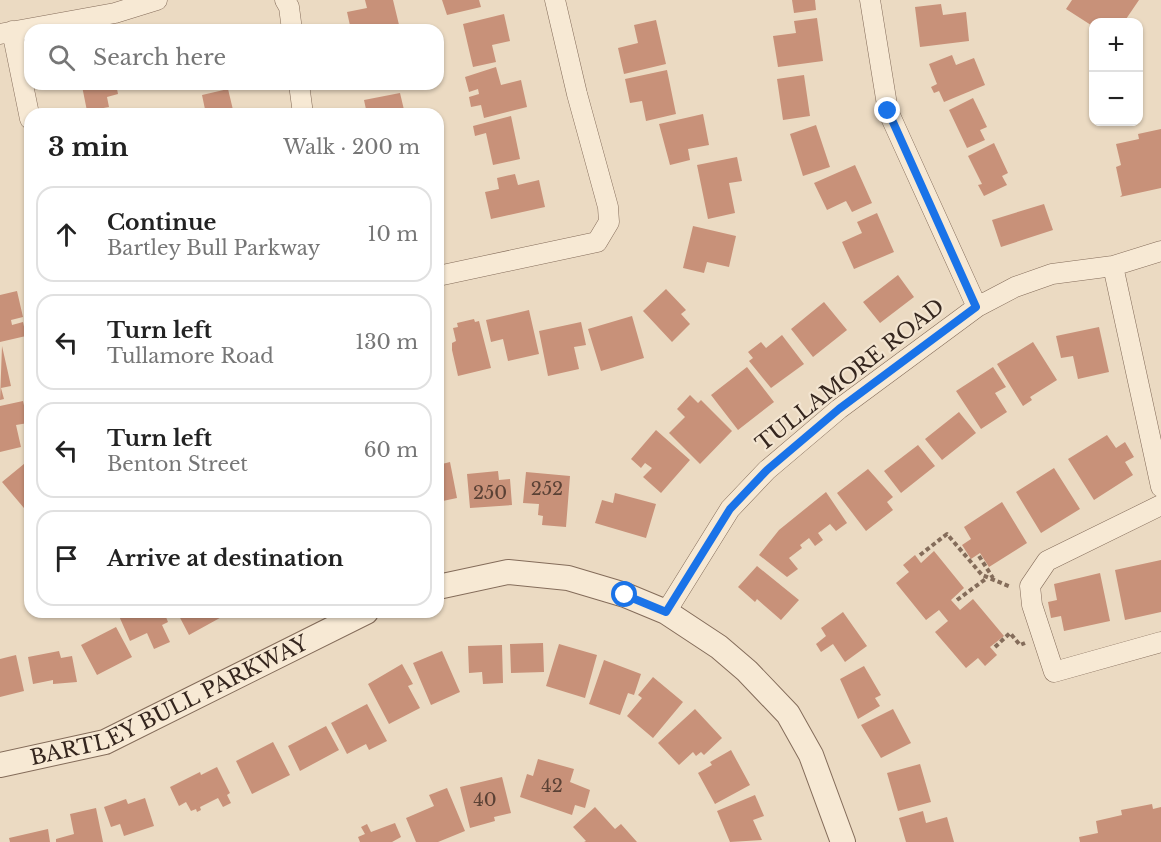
<!DOCTYPE html>
<html lang="en">
<head>
<meta charset="utf-8">
<style>
  body { margin:0; font-family:"Libre Baskerville",serif; background:#f6f6f6; color:#222 }
  .controls { position:absolute; right:18px; top:18px; display:grid; overflow:hidden; border-radius:12px; box-shadow:0 2px 4px #0004 }
  .controls button { width:54px; height:54px; display:grid; place-items:center; padding:0; border:0; border-bottom:2px solid #e0e0e0; background:#fff; color:#222; font:30px sans-serif }
  .stop { position:absolute; width:18px; height:18px; margin:-14px; border:4px solid #1a73e8; border-radius:50%; background:#fff }
  .stop.end { background:#1a73e8; border-color:#fff; box-shadow:0 2px 6px #0008 }
  .list { margin:0; padding:0; list-style:none }
  h2 { display:flex; justify-content:space-between; align-items:center; height:78px; margin:0; padding:0 24px; font-size:26px }
  h2 small { font-size:20px; font-weight:400; color:#767676 }
  .list li { display:grid; grid-template-columns:39px 1fr auto; gap:18px; align-items:center; box-sizing:border-box; height:96px; margin:0 12px 12px; padding:0 12px; border:2px solid #e0e0e0; border-radius:18px }
  .list b { display:block; font-size:22px; white-space:nowrap }
  .list p { margin:0; font-size:20px; white-space:nowrap; color:#767676 }
  .list em { font-size:20px; font-style:normal; color:#767676 }
  .icon { flex:none; width:33px; height:33px; fill:none; stroke:currentColor; stroke-width:2; stroke-linecap:round; stroke-linejoin:round }
  .map { position:relative; flex:none; width:1161px; height:842px; overflow:hidden }
  .search { position:absolute; background:#fff; box-shadow:0 2px 4px #0004; left:24px; top:24px; width:420px; height:66px; display:flex; align-items:center; gap:15px; box-sizing:border-box; padding:0 21px; border-radius:18px; color:#767676; font-size:22px }
  .panel { position:absolute; background:#fff; box-shadow:0 2px 4px #0004; left:24px; top:108px; width:420px; height:510px; border-radius:18px }
  .map>svg:first-child { display:block }
  .building { fill:#c89179 }
  .lines { fill:none; stroke-linecap:round; stroke-linejoin:round }
  .minor-casing { stroke:#846c5a; stroke-width:21 }
  .tertiary-casing { stroke:#846c5a; stroke-width:26 }
  .path { stroke:#846c5a; stroke-width:4; stroke-dasharray:4.5 3; stroke-linecap:butt }
  .minor { stroke:#f7e9d4; stroke-width:20 }
  .tertiary { stroke:#f7e9d4; stroke-width:24 }
  .route { stroke:#1a73e8; stroke-width:8 }
  .labels { text-anchor:middle; stroke-width:4.5; stroke-linejoin:round; paint-order:stroke }
  .number-label { font-size:18px; fill:#5a4135 }
  .street-label { font-size:21px; fill:#35261e; stroke:#f3e5d1 }
</style>
</head>
<body>
<div class="map">
<svg width="1161" height="842" viewBox="0 0 1161 842">
  <rect width="100%" height="100%" fill="#ebdac2"/>
  <!-- building -->
  <path class="building" d="M365,0H393L400,29L351,30L347,12L367,8Z
    M442,0H479L481,7L447,15Z
    M792,0H815L816,10L794,13Z
    M1072,0H1139L1124,22H1094V27L1066,9Z
    M941,4L943,15L966,12L969,41L920,47L915,7Z
    M504,14L510,41L492,45L496,62L473,67L463,24Z
    M817,18L823,61L778,67L773,36L796,33L794,21Z
    M656,20L666,64L624,74L618,48L638,43L634,25Z
    M952,55L956,65L974,58L985,85L944,102L939,91L934,93L931,87L937,84L929,64Z
    M496,67L501,85L521,80L527,107L484,118L481,105L471,107L469,97L479,94L478,89L469,92L465,77Z
    M667,70L676,114L646,121L642,101L630,103L625,79Z
    M804,75L810,116L783,120L777,79Z
    M86,84H116L118,94L107,97L109,107L87,111L82,86Z
    M228,89L234,114H206L202,95Z
    M400,93L405,114H367L364,100Z
    M973,98L987,127L980,130L985,140L967,148L949,110Z
    M140,108L142,114H115V113Z
    M703,114L709,145L688,149L690,160L670,165L659,124Z
    M511,116L520,159L493,165L486,133L475,136L473,126Z
    M816,125L830,167L803,176L790,134Z
    M1161,129V188L1120,197L1122,195L1116,167L1121,165L1116,144L1139,139L1138,134Z
    M994,143L1008,173L1002,176L1007,185L984,196L978,185L982,184L968,156Z
    M737,157L742,181L729,183L735,213L708,219L697,165Z
    M855,165L872,203L852,212L846,201L827,210L814,183Z
    M515,174L518,185L539,180L545,207L491,219L485,192L499,189L497,178Z
    M1044,204L1053,230L1001,247L992,220Z
    M877,213L894,252L854,269L842,242L862,233L857,222Z
    M693,226L736,236L729,267L707,262L704,273L683,268Z
    M898,275L914,297L880,323L863,302Z
    M666,289L686,310L681,314L690,324L672,342L643,311Z
    M17,291L23,317L11,320L12,325L23,322L26,336L0,342V295Z
    M824,302L847,330L813,357L791,329Z
    M529,310L539,354L508,361L503,339L491,342L486,320Z
    M632,316L644,358L601,371L588,329Z
    M474,319L475,322L479,321L491,368L458,376L452,350V343L456,341L453,328L458,327L457,323Z
    M581,322L586,345L574,347L579,369L548,376L539,331Z
    M1099,327L1109,372L1078,379L1073,356L1061,358L1056,336Z
    M782,335L804,364L771,388L749,361L753,358L748,352L761,342L766,348Z
    M1033,342L1057,380L1030,397L1032,400L1023,406L997,364Z
    M2,346L11,386L1,388L4,399L0,400Z
    M747,367L774,402L738,430L711,395Z
    M993,367L1006,387L995,393L1007,412L981,429L956,391Z
    M690,395L698,403L701,400L732,431L700,464L669,433L685,417L677,409Z
    M23,401L28,423L16,425L21,447L0,452V406Z
    M959,412L976,433L942,460L925,439Z
    M656,430L690,460L661,493L643,477L652,468L645,463L641,468L631,459Z
    M1107,435L1116,448L1125,442L1134,457L1125,462L1133,475L1094,500L1068,459Z
    M918,445L935,466L901,493L884,471Z
    M30,459V513L29,514L2,482Z
    M450,462L457,498L438,502V465Z
    M1054,468L1080,509L1041,533L1016,492Z
    M868,469L893,497L887,502L893,510L866,531L837,493Z
    M498,471L499,480L510,479L512,505L470,508L467,474Z
    M526,472L570,476L566,527L542,525L543,516L538,515L539,504L523,503Z
    M826,492L847,523L836,531L830,524L818,533L823,540L815,546L809,538L800,545L802,548L789,558L798,569L787,577L759,555L779,530Z
    M615,493L656,504L646,538L595,523L602,500L613,503Z
    M1002,502L1027,543L989,567L980,553L971,559L962,545L971,539L964,527Z
    M934,551L964,588L951,600L960,610L973,599L1004,636L990,647L997,655L985,666L978,658L966,668L935,632L948,621L939,610L926,620L896,583L909,572L903,565L915,555L921,563Z
    M1161,560V612L1125,620L1115,570Z
    M757,566L799,600L781,620L757,599L755,602L738,587Z
    M1100,573L1110,621L1064,631L1061,616L1051,618L1048,602L1057,600L1054,584Z
    M126,612H164L168,622L162,625L170,642L154,649L147,633L130,641L119,616Z
    M177,612H225L227,614L189,635Z
    M843,612L867,646L845,662L833,644L821,652L816,644L826,636L821,628Z
    M116,627L132,657L97,675L81,645Z
    M543,643L544,672L511,673L510,644Z
    M559,644L597,655L585,698L546,686Z
    M502,645L503,683L483,684L482,672L469,673L468,646Z
    M59,651L61,658L72,656L77,682L53,684V680L33,684L28,657Z
    M442,651L460,692L431,705L413,663Z
    M16,655L24,691L0,697V659Z
    M604,660L641,674L634,695L628,693L620,715L589,704Z
    M402,664L413,684L408,686L420,708L389,724L368,684Z
    M864,666L881,695L875,698L880,706L858,719L840,679Z
    M653,677L683,702L653,738L627,716L642,698L638,695Z
    M367,704L387,741L369,750L366,744L347,754L331,723Z
    M695,709L722,738L704,755L701,752L696,756L693,752L679,765L658,743Z
    M893,709L911,743L881,758L861,725Z
    M326,726L339,750L300,771L288,746Z
    M273,742L290,775L252,794L236,761Z
    M731,750L750,785L715,804L698,773L712,765L710,762Z
    M538,759L574,769L570,782L590,790L585,808L575,805L572,815L520,797L527,774L533,776Z
    M920,764L931,802L898,811L887,773Z
    M217,767L230,793L227,795L231,803L223,807L218,798L200,807L201,810L197,812L196,809L191,811L186,802L179,806L170,787L200,772L201,775Z
    M502,777L511,813L494,817L495,821L470,828L460,787Z
    M447,788L465,831L438,842H416L406,818L434,806L429,795Z
    M755,795L764,816L753,820L762,840L730,842L717,811Z
    M145,798L154,826L124,836L120,824L111,827L104,807L126,799L128,804Z
    M1152,804L1153,809L1161,807V842H1080L1079,837L1098,833L1096,821L1122,815L1121,810Z
    M595,807L615,829L621,824L637,842H584L586,841L573,827Z
    M96,808L103,842H56V839L74,834L70,814Z
    M923,811L926,823L947,817L954,842H906L899,818Z
    M395,823L401,837L392,842H360L358,837L365,834L361,827L367,824L371,832Z
    M48,829L50,842H10L9,838Z"/>
  <g class="lines">
    <!-- minor casing -->
    <g class="minor-casing">
      <path id="minor" d="M285,0L289,7L292,30
        M870,0L888,111L977,307
        M12,31L30,119
        M0,34L115,13L157,0
        M299,84L303,114
        M1113,266L1161,487
        M438,276L597,242L609,222L608,207L577,94L555,0
        M1161,505L1047,561L1030,586L1032,605L1054,672L1161,642
        M666,612L730,509L767,470L839,409L977,307L1015,287L1052,274L1113,266L1161,251"/>
    </g>
    <!-- tertiary casing -->
    <g class="tertiary-casing">
      <g id="tertiary">
        <path d="M438,587L508,572L568,578L625,595L666,612L719,647L747,671L788,714L811,755L843,842"/>
        <path id="s1" d="M0,765L105,742L366,612"/>
      </g>
    </g>
    <!-- path -->
    <path class="path" d="M920,555L947,534L982,575L1011,587
      M979,556L993,578
      M957,600L987,578
      M995,647L1010,633L1020,645L1025,643"/>
    <!-- minor -->
    <use href="#minor" class="minor"/>
    <!-- tertiary -->
    <use href="#tertiary" class="tertiary"/>
  </g>
  <g class="lines">
    <!-- route -->
    <path class="route" d="M625,595L666,612L730,509L767,470L839,409L976,307L888,111"/>
  </g>
  <g class="labels">
    <!-- number labels -->
    <g class="number-label">
      <text x="547" y="495">252</text>
      <text x="490" y="499">250</text>
      <text x="552" y="792">42</text>
      <text x="485" y="806">40</text>
    </g>
    <!-- street labels -->
    <g class="street-label">
      <text transform="translate(850 375) rotate(-38)" y="7">TULLAMORE ROAD</text>
      <text dy="7" stroke="none"><textPath href="#s1" startOffset="182">BARTLEY BULL PARKWAY</textPath></text>
    </g>
  </g>
</svg>
<div class="controls">
<button>+</button>
<button>−</button>
</div>
<div class="stop" style="left:625px;top:595px"></div>
<div class="stop end" style="left:888px;top:111px"></div>
<div class="search"><svg class="icon" aria-label="search" viewBox="0 0 24 24"><circle cx="10" cy="10" r="6"/><path d="M15 15l6 6"/></svg>Search here</div>
<section class="panel">
<h2>3 min<small>Walk · 200 m</small></h2>
<ul class="list">
<li><svg class="icon" aria-label="ahead" viewBox="0 0 24 24"><path d="M12 20V5M6 11l6-6 6 6"/></svg><div><b>Continue</b><p>Bartley Bull Parkway</p></div><em>10 m</em></li>
<li><svg class="icon" aria-label="left" viewBox="0 0 24 24"><path d="M17 20v-9H6M10 6l-5 5 5 5"/></svg><div><b>Turn left</b><p>Tullamore Road</p></div><em>130 m</em></li>
<li><svg class="icon" aria-label="left" viewBox="0 0 24 24"><path d="M17 20v-9H6M10 6l-5 5 5 5"/></svg><div><b>Turn left</b><p>Benton Street</p></div><em>60 m</em></li>
<li><svg class="icon" aria-label="arrive" viewBox="0 0 24 24"><path d="M6 21V4h12l-3 4 3 4H6"/></svg><div><b>Arrive at destination</b></div></li>
</ul>
</section>
</div>
</body>
</html>
